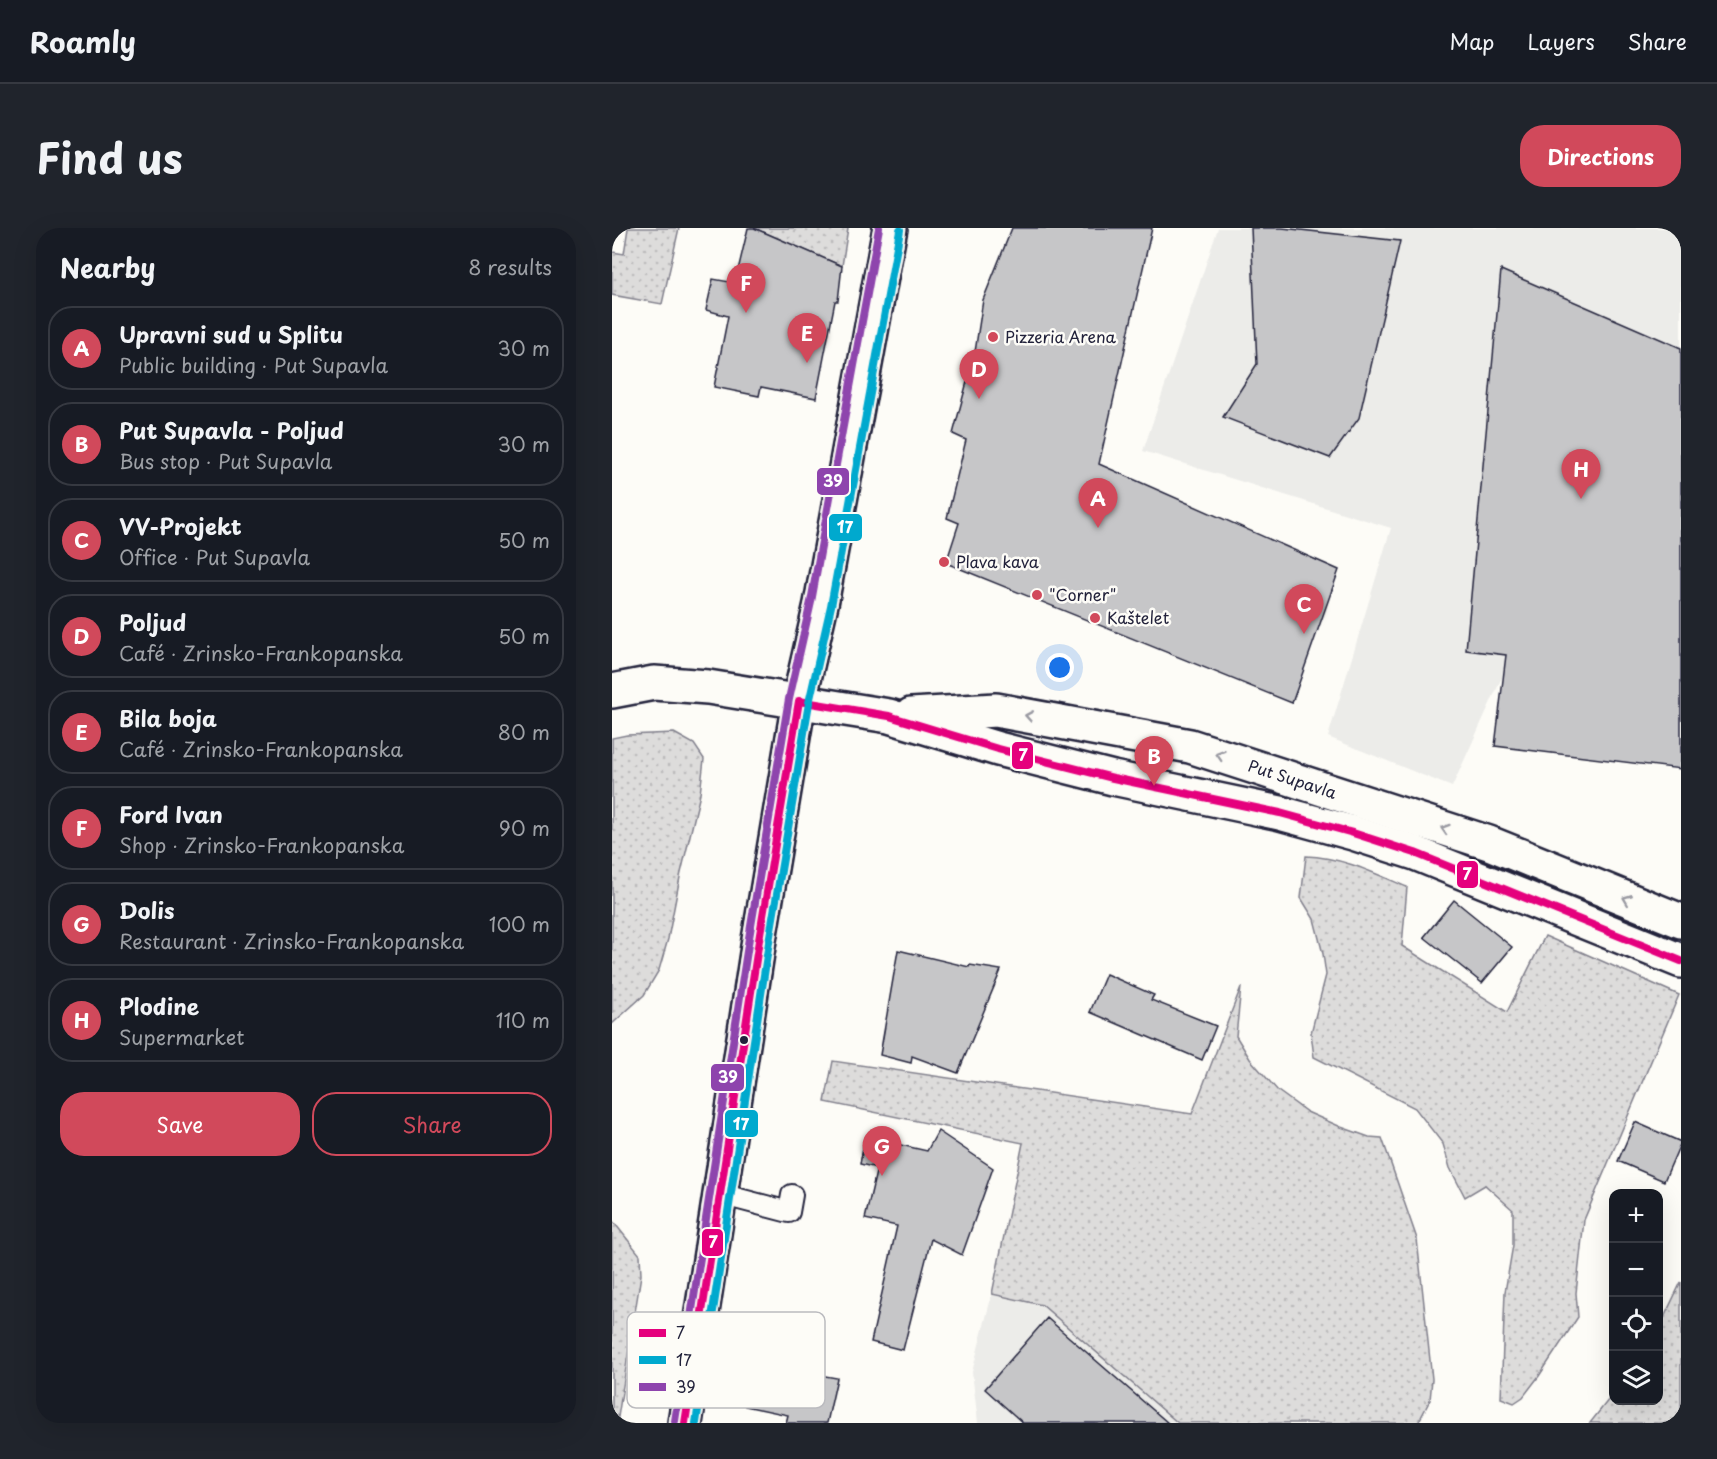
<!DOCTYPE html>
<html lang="en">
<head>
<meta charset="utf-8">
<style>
  body { margin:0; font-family:"Playpen Sans",sans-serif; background:#20242c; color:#f1f3f6 }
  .controls { position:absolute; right:18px; bottom:18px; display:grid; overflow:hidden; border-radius:12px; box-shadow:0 6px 24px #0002 }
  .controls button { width:54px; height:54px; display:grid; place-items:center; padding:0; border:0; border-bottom:2px solid #363941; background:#171b24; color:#f1f3f6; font:30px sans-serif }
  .you { position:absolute; left:448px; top:440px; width:21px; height:21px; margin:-15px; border:4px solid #fff; border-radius:50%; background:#1a73e8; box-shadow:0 0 0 9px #1a73e833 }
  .badge { display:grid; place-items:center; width:39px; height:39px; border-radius:50%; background:#d1495b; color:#fff; font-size:20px; font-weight:700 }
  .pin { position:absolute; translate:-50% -50px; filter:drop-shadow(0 2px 3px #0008) }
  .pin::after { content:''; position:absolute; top:32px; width:21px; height:18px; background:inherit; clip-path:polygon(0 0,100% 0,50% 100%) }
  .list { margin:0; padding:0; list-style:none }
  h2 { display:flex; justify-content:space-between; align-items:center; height:78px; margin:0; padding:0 24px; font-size:26px }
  h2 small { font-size:20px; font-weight:400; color:#9ea1a6 }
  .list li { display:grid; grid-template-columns:39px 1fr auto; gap:18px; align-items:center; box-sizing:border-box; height:84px; margin:0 12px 12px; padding:0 12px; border:2px solid #363941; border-radius:24px }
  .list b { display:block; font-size:22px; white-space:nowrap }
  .list p { margin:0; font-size:20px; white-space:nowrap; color:#9ea1a6 }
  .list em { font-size:20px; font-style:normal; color:#9ea1a6 }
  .actions { display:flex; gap:12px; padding:18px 24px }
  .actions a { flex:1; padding:14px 0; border:2px solid #d1495b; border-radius:24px; text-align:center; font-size:21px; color:#d1495b }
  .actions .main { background:#d1495b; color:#fff }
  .icon { flex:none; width:33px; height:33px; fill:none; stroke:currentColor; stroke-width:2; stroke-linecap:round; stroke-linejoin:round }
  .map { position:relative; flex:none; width:1069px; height:1195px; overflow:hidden; border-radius:24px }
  header { display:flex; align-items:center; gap:36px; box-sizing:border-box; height:84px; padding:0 30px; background:#171b24; border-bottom:2px solid #363941 }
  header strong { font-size:28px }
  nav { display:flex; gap:33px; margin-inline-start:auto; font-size:21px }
  .intro { display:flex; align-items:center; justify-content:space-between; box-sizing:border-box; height:144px; padding:0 36px }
  h1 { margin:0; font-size:42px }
  .button { padding:15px 27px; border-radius:24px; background:#d1495b; color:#fff; font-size:21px; font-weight:700 }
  main { display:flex; gap:36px; padding:0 36px }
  aside { flex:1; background:#171b24; border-radius:24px; box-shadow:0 6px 24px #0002 }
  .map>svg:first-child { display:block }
  .built { fill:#ecece9 }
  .grass { fill:url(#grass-dots); stroke:#807f8b; stroke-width:1.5 }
  .building { fill:#c6c6c8; stroke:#22223b; stroke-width:1.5 }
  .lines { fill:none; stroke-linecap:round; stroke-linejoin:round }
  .lane-casing { stroke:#22223b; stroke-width:24 }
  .street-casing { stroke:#22223b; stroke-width:38 }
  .lane { stroke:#fdfcf7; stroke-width:20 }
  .street { stroke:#fdfcf7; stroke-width:33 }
  .bus-1-casing { stroke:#fdfcf7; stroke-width:12 }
  .bus-2-casing { stroke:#fdfcf7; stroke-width:12 }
  .bus-3-casing { stroke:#fdfcf7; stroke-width:12 }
  .bus-1 { stroke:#e5007d; stroke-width:8 }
  .bus-2 { stroke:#00a9ce; stroke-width:8 }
  .bus-3 { stroke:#8e44ad; stroke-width:8 }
  .oneway { stroke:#9a9aa2 }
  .poi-dot { fill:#d1495b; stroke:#fdfcf7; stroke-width:2 }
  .bus-dot { fill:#22223b; stroke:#fdfcf7; stroke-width:2 }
  .labels { text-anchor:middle; stroke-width:5; stroke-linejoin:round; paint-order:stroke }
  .poi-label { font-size:16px; fill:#22223b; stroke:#fdfcf7; text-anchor:start }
  .street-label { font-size:16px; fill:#22223b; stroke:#fdfcf7 }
  .key { fill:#fdfcf7; stroke:#bbbbbf; stroke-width:1.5 }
  .key-label { font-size:16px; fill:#22223b }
  .line-badge { stroke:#fdfcf7; stroke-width:2 }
  .badge-label { font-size:16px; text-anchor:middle; font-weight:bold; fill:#fff }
</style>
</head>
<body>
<header>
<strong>Roamly</strong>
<nav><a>Map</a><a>Layers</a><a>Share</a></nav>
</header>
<div class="intro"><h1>Find us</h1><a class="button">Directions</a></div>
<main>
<aside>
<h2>Nearby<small>8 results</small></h2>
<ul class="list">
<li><span class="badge">A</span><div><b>Upravni sud u Splitu</b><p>Public building · Put Supavla</p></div><em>30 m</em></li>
<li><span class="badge">B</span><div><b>Put Supavla - Poljud</b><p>Bus stop · Put Supavla</p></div><em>30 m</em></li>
<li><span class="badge">C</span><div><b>VV-Projekt</b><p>Office · Put Supavla</p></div><em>50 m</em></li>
<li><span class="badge">D</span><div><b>Poljud</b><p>Café · Zrinsko-Frankopanska</p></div><em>50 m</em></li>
<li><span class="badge">E</span><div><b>Bila boja</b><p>Café · Zrinsko-Frankopanska</p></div><em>80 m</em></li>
<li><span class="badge">F</span><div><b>Ford Ivan</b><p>Shop · Zrinsko-Frankopanska</p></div><em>90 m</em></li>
<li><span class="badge">G</span><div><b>Dolis</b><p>Restaurant · Zrinsko-Frankopanska</p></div><em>100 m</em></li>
<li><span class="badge">H</span><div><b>Plodine</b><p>Supermarket</p></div><em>110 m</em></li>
</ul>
<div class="actions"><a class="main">Save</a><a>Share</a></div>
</aside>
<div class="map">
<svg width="1069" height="1195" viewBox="0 0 1069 1195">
  <defs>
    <pattern id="grass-dots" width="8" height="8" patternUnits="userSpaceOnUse" patternTransform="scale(1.5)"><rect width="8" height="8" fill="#dddcdb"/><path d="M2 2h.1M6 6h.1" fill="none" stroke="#bdbcbd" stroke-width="1.8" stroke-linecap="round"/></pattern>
  </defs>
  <rect width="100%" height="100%" fill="#fdfcf7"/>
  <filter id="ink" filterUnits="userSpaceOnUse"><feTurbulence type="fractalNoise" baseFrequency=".0167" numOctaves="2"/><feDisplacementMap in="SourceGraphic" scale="12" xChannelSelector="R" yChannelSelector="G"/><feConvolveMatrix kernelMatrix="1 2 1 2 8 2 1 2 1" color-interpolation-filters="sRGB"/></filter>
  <g filter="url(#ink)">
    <!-- built -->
    <path class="built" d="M606,0H1069V466L892,445L840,559L716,509L779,300L531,223Z
      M380,1066L430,1077L566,1195H366L360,1144Z"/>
    <!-- grass -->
    <path class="grass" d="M16,0H67L50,76L0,67V24L12,26Z
      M142,0H236L230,38Z
      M62,505L82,516L92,531L88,566L68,649L56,711L47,742L32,767L0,796V510L15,507Z
      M694,628C730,629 762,645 795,659L790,718L895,784L933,708L1067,767L972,992L964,1065L966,1089L927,1148L911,1169L902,1175L889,1170L893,1064L901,1017V982L873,957L853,969L838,940L831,916L803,880L702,829L699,805L714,747L711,726L702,691L689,670Z
      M629,759L624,808L638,831L666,863L695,884L729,899L757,909L770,910L805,1011L820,1151L818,1172L806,1195H566L430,1077L380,1066L411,915L213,874L221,833L580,886Z
      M0,992L28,1027L29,1047L5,1195H0Z
      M1069,1054V1195H978L1001,1166L1002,1172H1046L1047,1100Z"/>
    <!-- building -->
    <path class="building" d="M136,0H142L230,38L226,73H223L204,170L149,159L147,168L102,159L116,88L94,82L101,51L123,55Z
      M400,0H540L487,236L727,342L680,475L334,335L347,295L335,290L354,212L341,206L363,124L371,72Z
      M639,0H670L788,13L747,190L718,230L611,189L645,136Z
      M889,42L1069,120V541L883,518L894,427L854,422Z
      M842,672L900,719L870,755L812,709Z
      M286,722L357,739L358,737L389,742L346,845L300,828L299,835L268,827Z
      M494,746L542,767L539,772L604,798L590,832L478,784Z
      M1023,894L1069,914L1052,953L1006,933Z
      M326,903L381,940L350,1027L319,1011L291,1122L259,1114L285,998L253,991L265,940L248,936L253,909L315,923Z
      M435,1090L556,1195H411L373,1161Z
      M144,1136L225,1150L215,1195H174L176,1187L133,1178Z"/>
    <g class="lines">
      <!-- lane casing -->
      <g class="lane-casing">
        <path id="lane" d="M108,966L177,984L180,967"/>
      </g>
      <!-- street casing -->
      <g class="street-casing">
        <g id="street">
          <path d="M0,463L42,455L96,459L277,488L386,521L501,550L668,585L741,605L803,625L1069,733"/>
          <path id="s1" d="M299,487L384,482L578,518L877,615L1069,693"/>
          <path d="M73,1195L147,712L187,473L209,376L278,0"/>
        </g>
      </g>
      <!-- lane -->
      <use href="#lane" class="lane"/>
      <!-- street -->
      <use href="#street" class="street"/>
      <!-- bus-1 casing -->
      <g class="bus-1-casing">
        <path id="bus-1" d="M187,473L277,488L386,521L501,550L668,585L741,605L803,625L1069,733
          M73,1195L147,712L187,473"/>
      </g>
      <!-- bus-2 casing -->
      <g class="bus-2-casing">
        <path id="bus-2" d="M84,1195L157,714L197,475L219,378L288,2"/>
      </g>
      <!-- bus-3 casing -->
      <g class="bus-3-casing">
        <path id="bus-3" d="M63,1193L137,710L177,471L199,374L267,0"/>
      </g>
      <!-- bus-1 -->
      <use href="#bus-1" class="bus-1"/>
      <!-- bus-2 -->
      <use href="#bus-2" class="bus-2"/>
      <!-- bus-3 -->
      <use href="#bus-3" class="bus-3"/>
    </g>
    <!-- one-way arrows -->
    <defs><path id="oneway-chevron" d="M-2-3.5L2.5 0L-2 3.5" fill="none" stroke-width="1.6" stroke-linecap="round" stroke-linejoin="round" transform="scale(1.5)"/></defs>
    <g class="oneway">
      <use href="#oneway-chevron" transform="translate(417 488) rotate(-170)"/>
      <use href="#oneway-chevron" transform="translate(608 527) rotate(-162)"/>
      <use href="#oneway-chevron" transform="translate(833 601) rotate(-162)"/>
      <use href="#oneway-chevron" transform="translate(1015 671) rotate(-158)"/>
    </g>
  </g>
  <!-- markers -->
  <g class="poi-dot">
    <circle cx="381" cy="109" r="6"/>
    <circle cx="332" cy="334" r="6"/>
    <circle cx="425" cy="367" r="6"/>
    <circle cx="483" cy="390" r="6"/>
  </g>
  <circle class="bus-dot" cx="132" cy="812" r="5"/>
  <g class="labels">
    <!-- poi labels -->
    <g class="poi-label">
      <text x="393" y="115">Pizzeria Arena</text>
      <text x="344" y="340">Plava kava</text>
      <text x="437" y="373">"Corner"</text>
      <text x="495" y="396">Kaštelet</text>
    </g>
    <!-- street labels -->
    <g class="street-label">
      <text dy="6" stroke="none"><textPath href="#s1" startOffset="390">Put Supavla</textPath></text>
    </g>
  </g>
  <!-- legend -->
  <rect x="15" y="1084" width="198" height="96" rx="9" class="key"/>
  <rect x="27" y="1101" width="27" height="8" fill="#e5007d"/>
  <rect x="27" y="1128" width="27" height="8" fill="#00a9ce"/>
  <rect x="27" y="1155" width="27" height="8" fill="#8e44ad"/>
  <g class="key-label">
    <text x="64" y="1111">7</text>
    <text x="64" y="1138">17</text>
    <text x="64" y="1165">39</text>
  </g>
  <g class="line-badge">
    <rect x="204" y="239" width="34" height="29" rx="6" fill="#8e44ad"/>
    <rect x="216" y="285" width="35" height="29" rx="6" fill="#00a9ce"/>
    <rect x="399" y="513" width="23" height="29" rx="6" fill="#e5007d"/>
    <rect x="844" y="632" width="23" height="29" rx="6" fill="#e5007d"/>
    <rect x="98" y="835" width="35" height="29" rx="6" fill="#8e44ad"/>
    <rect x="112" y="881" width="35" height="29" rx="6" fill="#00a9ce"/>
    <rect x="89" y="1000" width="23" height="29" rx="6" fill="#e5007d"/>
  </g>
  <g class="badge-label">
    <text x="221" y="259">39</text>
    <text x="233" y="305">17</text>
    <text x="411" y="533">7</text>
    <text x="855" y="652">7</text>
    <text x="116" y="855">39</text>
    <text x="129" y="902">17</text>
    <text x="101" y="1020">7</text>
  </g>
</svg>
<div class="controls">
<button>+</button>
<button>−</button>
<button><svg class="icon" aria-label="locate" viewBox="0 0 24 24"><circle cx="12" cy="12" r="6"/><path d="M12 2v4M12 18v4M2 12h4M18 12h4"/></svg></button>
<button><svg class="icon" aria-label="layers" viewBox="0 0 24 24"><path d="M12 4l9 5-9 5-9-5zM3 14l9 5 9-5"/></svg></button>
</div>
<div class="you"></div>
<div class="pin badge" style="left:486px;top:300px">A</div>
<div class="pin badge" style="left:542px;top:558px">B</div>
<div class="pin badge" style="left:692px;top:406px">C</div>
<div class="pin badge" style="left:367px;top:171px">D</div>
<div class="pin badge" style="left:195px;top:135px">E</div>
<div class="pin badge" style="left:134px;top:85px">F</div>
<div class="pin badge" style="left:270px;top:948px">G</div>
<div class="pin badge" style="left:969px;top:271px">H</div>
</div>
</main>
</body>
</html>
